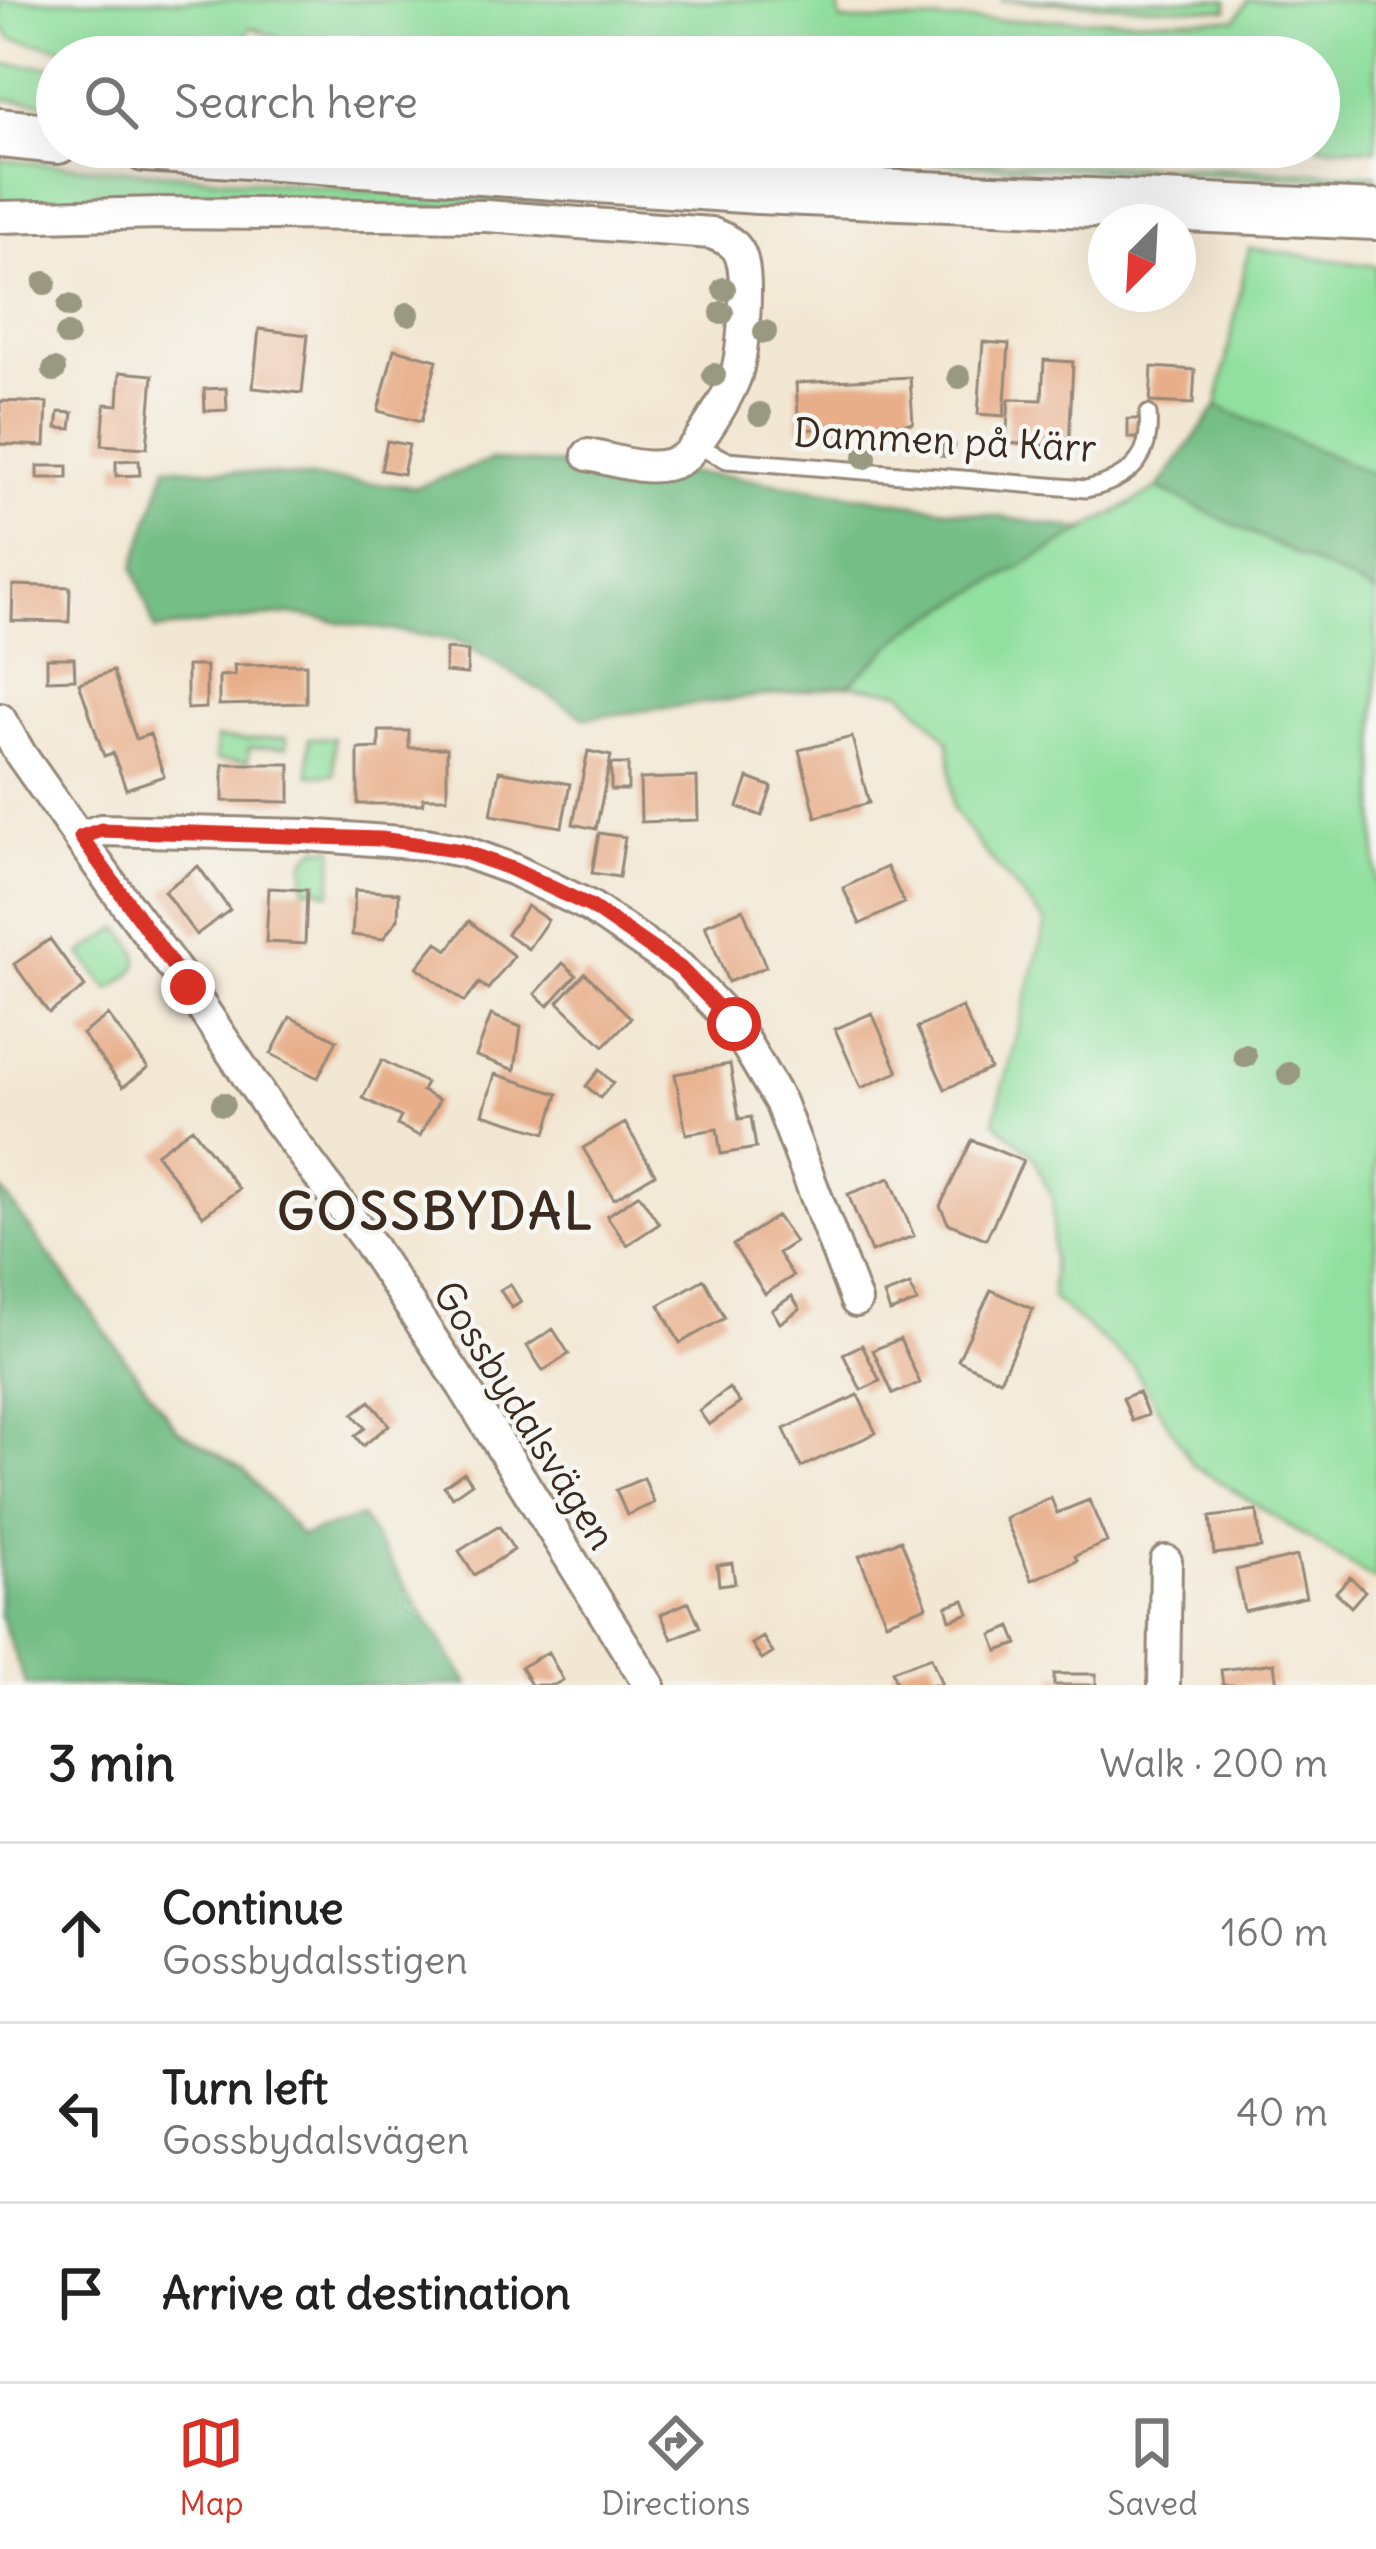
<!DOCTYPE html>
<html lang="en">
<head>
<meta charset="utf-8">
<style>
  body { margin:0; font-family:Delius,sans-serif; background:#f2f2f2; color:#222 }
  .compass { position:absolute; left:1088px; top:204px; width:108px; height:108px; border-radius:50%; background:#fff; box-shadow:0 12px 48px #0002; rotate:204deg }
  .stop { position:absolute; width:36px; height:36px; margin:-27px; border:9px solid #d93025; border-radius:50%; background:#fff }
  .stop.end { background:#d93025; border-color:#fff; box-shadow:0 3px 12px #0008 }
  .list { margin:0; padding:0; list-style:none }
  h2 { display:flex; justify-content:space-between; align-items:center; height:156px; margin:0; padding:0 48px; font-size:51px }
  h2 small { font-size:39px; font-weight:400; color:#767676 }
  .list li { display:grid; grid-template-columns:78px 1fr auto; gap:36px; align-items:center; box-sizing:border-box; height:180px; padding:0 48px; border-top:3px solid #e0e0e0 }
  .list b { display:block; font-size:45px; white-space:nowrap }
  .list p { margin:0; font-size:39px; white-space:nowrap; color:#767676 }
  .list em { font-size:39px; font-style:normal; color:#767676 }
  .icon { flex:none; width:66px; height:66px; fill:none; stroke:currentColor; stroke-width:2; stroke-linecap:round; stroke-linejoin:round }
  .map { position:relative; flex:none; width:1376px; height:1685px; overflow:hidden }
  .search { position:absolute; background:#fff; box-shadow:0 12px 48px #0002; left:36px; right:36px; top:36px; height:132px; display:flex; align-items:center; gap:30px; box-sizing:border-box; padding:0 42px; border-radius:66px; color:#767676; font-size:45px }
  .sheet { height:696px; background:#fff }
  nav { display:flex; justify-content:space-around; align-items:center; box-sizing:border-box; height:168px; border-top:3px solid #e0e0e0; background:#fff; font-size:33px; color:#767676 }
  nav a { display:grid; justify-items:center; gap:6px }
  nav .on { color:#d93025 }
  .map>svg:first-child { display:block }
  .green { fill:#91e09f; stroke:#66855e; stroke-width:3 }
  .forest { fill:#74be86; stroke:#587452; stroke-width:3 }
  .building { fill:#e8ae89 }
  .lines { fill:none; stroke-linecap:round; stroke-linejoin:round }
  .service-casing { stroke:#968878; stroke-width:21 }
  .minor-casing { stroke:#968878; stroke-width:36 }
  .primary-casing { stroke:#968878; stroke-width:54 }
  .service { stroke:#fff; stroke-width:15 }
  .minor { stroke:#fff; stroke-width:30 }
  .primary { stroke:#fff; stroke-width:48 }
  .tree { fill:#999881 }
  .route { stroke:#d93025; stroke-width:15 }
  .labels { text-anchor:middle; stroke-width:9; stroke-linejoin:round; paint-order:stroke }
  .street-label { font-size:39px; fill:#3b2a1e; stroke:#f6f6f2 }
  .district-label { font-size:51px; font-weight:bold; letter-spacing:3px; fill:#3b2a1e; stroke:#f6f6f2 }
</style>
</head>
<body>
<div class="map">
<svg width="1376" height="1685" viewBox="0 0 1376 1685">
  <rect width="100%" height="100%" fill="#f6f6f2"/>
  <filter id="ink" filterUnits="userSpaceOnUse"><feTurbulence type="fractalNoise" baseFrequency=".00833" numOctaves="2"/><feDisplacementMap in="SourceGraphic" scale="24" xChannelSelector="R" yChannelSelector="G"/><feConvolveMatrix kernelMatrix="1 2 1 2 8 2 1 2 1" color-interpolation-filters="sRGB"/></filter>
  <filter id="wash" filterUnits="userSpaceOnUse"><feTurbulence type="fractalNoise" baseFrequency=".004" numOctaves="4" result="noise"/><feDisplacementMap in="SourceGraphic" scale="48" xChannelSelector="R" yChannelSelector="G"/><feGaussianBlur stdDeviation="2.7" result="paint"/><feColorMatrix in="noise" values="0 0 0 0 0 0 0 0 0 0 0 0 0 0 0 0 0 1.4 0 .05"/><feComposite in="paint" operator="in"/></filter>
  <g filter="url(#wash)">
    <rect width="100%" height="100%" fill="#f2e7d3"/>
    <!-- green -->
    <path class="green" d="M0,0H837L841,21L1236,19L1248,0H1376V149L1319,146V57H293L280,39L251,27L232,57H112L11,39L0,23Z
      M1000,0H1227V10Z
      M0,64L57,67V104L0,99Z
      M626,147H718L1016,162L1343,173L1376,175V180L1017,167Z
      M0,160L360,190L553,203L525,209L0,202Z
      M1249,248L1376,266V476L1217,406Z
      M1158,488L1376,593V1581L1193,1465L1132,1365L1052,1298L1053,1201L1033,1155L994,1121L1046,923L983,850L953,809L949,741L902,692L848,685L910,629Z
      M287,737V747L249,748L248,761L216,760V738L248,740Z
      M309,738H334V775H309Z
      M316,848H334L331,893L323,892V889L304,888L305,861Z
      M119,928C148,959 143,968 109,990L81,954Z"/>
    <!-- forest -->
    <path class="forest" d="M1217,406L1376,476V593L1158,488Z
      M492,460L728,476L1085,530L910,629L848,685L586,718L459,641L289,614L155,630L134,567L167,466L417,487Z
      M0,1188L177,1429L244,1470L301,1536L361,1517L469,1685H26L0,1615Z"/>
    <g id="blocks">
      <!-- building -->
      <path class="building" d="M259,329L308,335L302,393L253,388Z
        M983,342L1009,344L1004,416L978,414Z
        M394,349L437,360L421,422L378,411Z
        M1044,360L1073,362L1069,447L1006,443L1009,399L1042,400Z
        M1152,367L1195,370L1193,404L1150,402Z
        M120,372L153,375L147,448L102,445L105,404L118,405Z
        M910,377L913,423L799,430L796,383Z
        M226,388L227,410L205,411L204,389Z
        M0,401L47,403L45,446L0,444Z
        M59,412L73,413L71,429L57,428Z
        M1128,419H1140L1141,438H1128Z
        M387,441L409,445L403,474L381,470Z
        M139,460L140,475L116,476V461Z
        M38,466H68V478H38Z
        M13,585L70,587L69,622L12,621Z
        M446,649L468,651L467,674L445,672Z
        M47,658H74L75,679L47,680Z
        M306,664V703L219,705V676L235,675L234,665Z
        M187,666H206V708L187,709Z
        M113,671L136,739L150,734L164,776L126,789L113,753L104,756L79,683Z
        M379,731H409V748H447V798H423V804H358V749L379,748Z
        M852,737L869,803L816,817L799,750Z
        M588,751L611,756L596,829L573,824Z
        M223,764H290V802L223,801Z
        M611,764H628V790H611Z
        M499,771L570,784L562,827L491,815Z
        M697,777L698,820L641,822L640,779Z
        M748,778L772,787L762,816L738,807Z
        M599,833L625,837L619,877L592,873Z
        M198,866L230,910L196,935L164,891Z
        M887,867L904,903L860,924L843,888Z
        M269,888L307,890L305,944L266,942Z
        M355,890L399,893L398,919L383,939L352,935Z
        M527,906L548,920L528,949L507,934Z
        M743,909L766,967L728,982L705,925Z
        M469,921L514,956L488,989L479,983L464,1002L417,967L437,942L448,950Z
        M50,939L85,987L49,1013L14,964Z
        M563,963L576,975L548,1006L535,994Z
        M585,973L631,1018L604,1046L558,1002Z
        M962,1007L990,1069L945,1089L917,1028Z
        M872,1013L898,1072L861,1088L835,1029Z
        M108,1015L148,1068L123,1087L82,1034Z
        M491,1015L521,1027L515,1070L476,1056Z
        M290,1017L337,1040L318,1078L271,1054Z
        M382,1060L426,1083L422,1091L439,1100L420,1136L397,1125L401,1117L363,1098Z
        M730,1064L739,1119L751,1117L756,1148L721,1154L717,1129L686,1134L675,1074Z
        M599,1070L613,1083L600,1098L586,1086Z
        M495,1074L558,1094L546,1133L483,1114Z
        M625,1123L655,1174L614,1199L583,1148Z
        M192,1128L239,1189L203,1216L156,1154Z
        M972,1140L1023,1161L986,1239L948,1223L940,1206Z
        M890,1178L914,1236L871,1252L848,1194Z
        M639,1194L659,1224L627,1245L607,1216Z
        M777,1216L795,1242L778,1253L793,1276L765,1294L733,1245Z
        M704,1279L725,1318L680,1343L659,1305Z
        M510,1284L521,1302L512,1308L500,1290Z
        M910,1285L917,1302L890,1312L884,1295Z
        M991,1290L1033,1309L1000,1380L958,1360Z
        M792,1296L800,1309L780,1323L772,1310Z
        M553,1329L569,1354L543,1371L527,1346Z
        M900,1339L920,1383L893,1394L873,1350Z
        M862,1345L880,1381L861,1390L843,1354Z
        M729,1388L740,1403L709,1425L699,1411Z
        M1138,1392L1148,1415L1132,1421L1123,1398Z
        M858,1395L876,1433L801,1467L784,1429Z
        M370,1401L389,1425L363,1446L355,1436L365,1428L353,1414Z
        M464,1472L472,1483L452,1497L444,1486Z
        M644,1478L654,1503L627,1515L616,1490Z
        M1051,1498L1057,1513L1089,1500L1107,1542L1075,1556L1077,1561L1032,1580L1005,1518Z
        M1257,1511L1261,1548L1214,1554L1210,1517Z
        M499,1526L514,1550L474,1575L459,1551Z
        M901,1540L927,1606L886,1622L859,1556Z
        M1297,1556L1306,1597L1244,1611L1236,1570Z
        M732,1563L735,1583L719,1585L717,1565Z
        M1350,1577L1365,1591L1351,1607L1336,1592Z
        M964,1600L969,1613L950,1620L946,1606Z
        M689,1602L700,1627L672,1639L661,1614Z
        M1011,1627L1018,1644L998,1651L992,1635Z
        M763,1637L773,1653L762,1660L752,1644Z
        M548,1652L563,1680L554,1685H531L521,1667Z
        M931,1657L942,1685H897L892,1671Z
        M1274,1663L1277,1685H1223L1221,1670Z
        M1054,1674H1096V1685H1054Z"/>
    </g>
  </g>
  <g filter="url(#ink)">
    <use href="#blocks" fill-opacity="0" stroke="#968878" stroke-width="3"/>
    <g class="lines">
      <!-- service casing -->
      <g class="service-casing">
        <path id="service" d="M695,445L727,460L1086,489C1128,480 1152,460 1148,414"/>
      </g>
      <!-- minor casing -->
      <g class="minor-casing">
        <path id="minor" d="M0,217L160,213L487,216L711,233C723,238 734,241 740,254C750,275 743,351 736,375C729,395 697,450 680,460C652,475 616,460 588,455
          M0,719L21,755L113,886L188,987L275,1117L368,1242L463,1386L649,1685
          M81,837L101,830L306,835L426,844L462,851L512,869L589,906L680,968L734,1024L780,1102L856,1301
          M1164,1685L1166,1561"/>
      </g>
      <!-- primary casing -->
      <g class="primary-casing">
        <path id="primary" d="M0,133L57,139
          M145,147L758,189L1376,215"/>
      </g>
      <!-- service -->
      <use href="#service" class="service"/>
      <!-- minor -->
      <use href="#minor" class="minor"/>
      <!-- primary -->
      <use href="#primary" class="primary"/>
    </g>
    <!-- trees -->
    <g class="tree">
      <circle cx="45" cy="283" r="12"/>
      <circle cx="724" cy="289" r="12"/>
      <circle cx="69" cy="306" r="12"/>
      <circle cx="722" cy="313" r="12"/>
      <circle cx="408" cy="314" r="12"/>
      <circle cx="765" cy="332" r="12"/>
      <circle cx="67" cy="335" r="12"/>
      <circle cx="54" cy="370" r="12"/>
      <circle cx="714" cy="375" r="12"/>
      <circle cx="959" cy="377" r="12"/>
      <circle cx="760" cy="414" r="12"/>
      <circle cx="944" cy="446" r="12"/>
      <circle cx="865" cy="457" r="12"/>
      <circle cx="1245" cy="1056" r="12"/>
      <circle cx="1289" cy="1074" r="12"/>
      <circle cx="223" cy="1104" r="12"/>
    </g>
  </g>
  <g class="lines" filter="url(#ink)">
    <!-- route -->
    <path class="route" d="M188,987L81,837L101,830L381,839L462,851L512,869L590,906L680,968L734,1024"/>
  </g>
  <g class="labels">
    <!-- street labels -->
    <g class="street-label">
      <text transform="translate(945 440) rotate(3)" y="14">Dammen på Kärr</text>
      <text transform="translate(525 1415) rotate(58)" y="14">Gossbydalsvägen</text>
    </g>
    <!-- district labels -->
    <g class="district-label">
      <text x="436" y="1229">GOSSBYDAL</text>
    </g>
  </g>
</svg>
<svg class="compass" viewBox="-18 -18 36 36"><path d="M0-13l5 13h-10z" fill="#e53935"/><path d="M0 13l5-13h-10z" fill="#767676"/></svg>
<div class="stop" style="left:734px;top:1024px"></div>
<div class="stop end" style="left:188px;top:987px"></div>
<div class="search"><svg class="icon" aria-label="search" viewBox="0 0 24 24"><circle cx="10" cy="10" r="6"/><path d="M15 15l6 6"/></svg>Search here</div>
</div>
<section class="sheet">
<h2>3 min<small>Walk · 200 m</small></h2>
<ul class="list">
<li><svg class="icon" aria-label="ahead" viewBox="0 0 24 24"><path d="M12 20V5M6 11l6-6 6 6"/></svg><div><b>Continue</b><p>Gossbydalsstigen</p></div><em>160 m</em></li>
<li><svg class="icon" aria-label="left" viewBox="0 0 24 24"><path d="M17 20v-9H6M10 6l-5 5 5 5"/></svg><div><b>Turn left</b><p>Gossbydalsvägen</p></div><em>40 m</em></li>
<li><svg class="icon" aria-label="arrive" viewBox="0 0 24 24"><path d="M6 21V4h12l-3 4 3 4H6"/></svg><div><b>Arrive at destination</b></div></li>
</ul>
</section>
<nav>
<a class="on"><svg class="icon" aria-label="map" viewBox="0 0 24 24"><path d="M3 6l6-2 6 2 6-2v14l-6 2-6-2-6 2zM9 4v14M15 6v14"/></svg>Map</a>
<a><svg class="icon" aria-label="directions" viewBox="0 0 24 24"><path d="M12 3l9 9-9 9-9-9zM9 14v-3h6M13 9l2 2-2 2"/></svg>Directions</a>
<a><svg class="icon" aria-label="saved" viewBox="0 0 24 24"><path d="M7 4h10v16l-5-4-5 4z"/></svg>Saved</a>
</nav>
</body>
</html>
